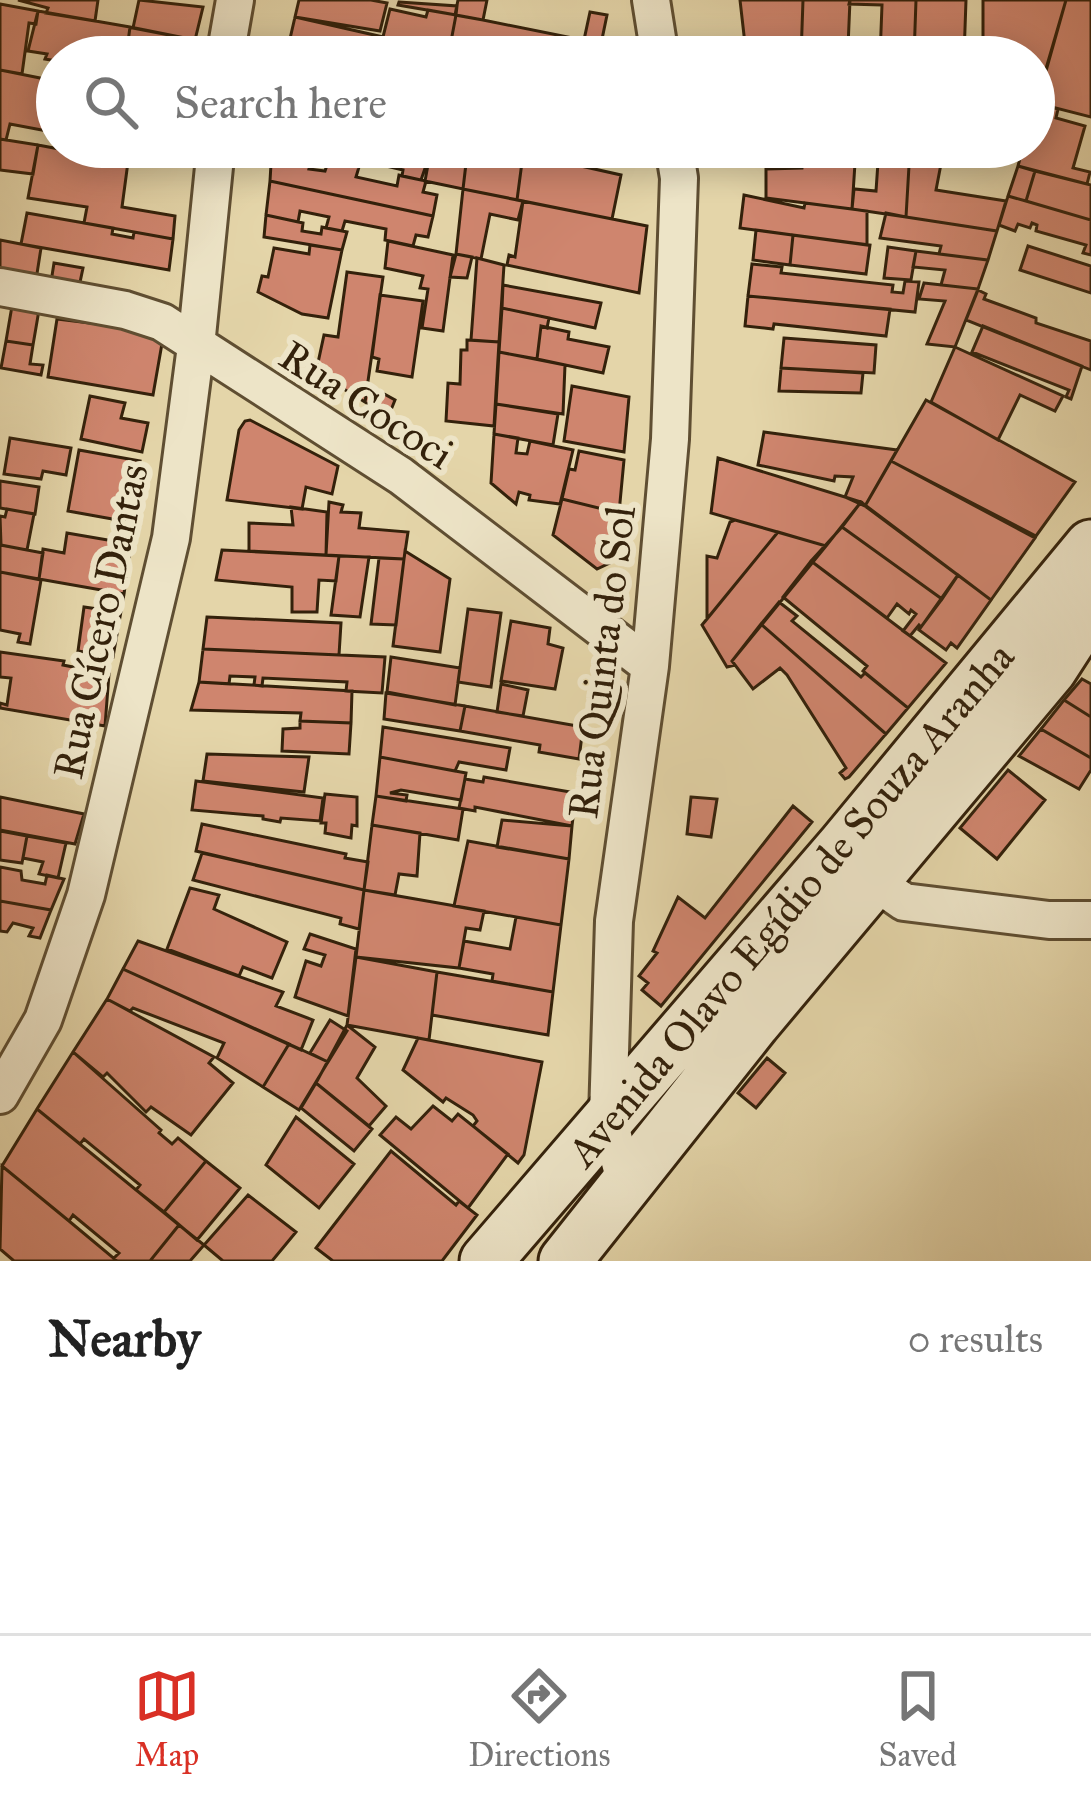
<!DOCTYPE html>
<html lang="en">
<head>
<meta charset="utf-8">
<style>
  body { margin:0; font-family:"IM FELL Great Primer",serif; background:#f6f6f6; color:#222 }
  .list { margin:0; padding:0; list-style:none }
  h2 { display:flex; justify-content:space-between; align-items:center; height:156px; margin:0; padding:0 48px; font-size:51px }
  h2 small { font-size:39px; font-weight:400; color:#767676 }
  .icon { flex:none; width:66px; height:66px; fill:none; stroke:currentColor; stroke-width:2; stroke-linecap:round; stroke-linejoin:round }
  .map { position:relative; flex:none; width:1091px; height:1261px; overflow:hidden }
  .search { position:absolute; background:#fff; box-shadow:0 6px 30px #0003; left:36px; right:36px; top:36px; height:132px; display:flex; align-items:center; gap:30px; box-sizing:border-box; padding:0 42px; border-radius:66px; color:#767676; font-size:45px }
  .sheet { height:372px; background:#fff }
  nav { display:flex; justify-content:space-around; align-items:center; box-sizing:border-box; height:168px; border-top:3px solid #e0e0e0; background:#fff; font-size:33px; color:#767676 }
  nav a { display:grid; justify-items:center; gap:6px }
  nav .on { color:#d93025 }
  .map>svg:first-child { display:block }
  .building { fill:#cf856e; stroke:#33210b; stroke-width:3 }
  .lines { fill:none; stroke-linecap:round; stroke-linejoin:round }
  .street-casing { stroke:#5f4e32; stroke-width:42 }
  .secondary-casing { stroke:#33210b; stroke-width:57 }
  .street { stroke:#ede4c7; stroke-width:36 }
  .secondary { stroke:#ede4c7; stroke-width:51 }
  .labels { text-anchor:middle; stroke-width:12; stroke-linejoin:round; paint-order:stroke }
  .street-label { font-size:42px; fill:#33210b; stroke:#ede4c7 }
</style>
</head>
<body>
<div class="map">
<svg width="1091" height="1261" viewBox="0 0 1091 1261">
  <rect width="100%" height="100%" fill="#e4d5a9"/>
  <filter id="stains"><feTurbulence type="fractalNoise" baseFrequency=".00167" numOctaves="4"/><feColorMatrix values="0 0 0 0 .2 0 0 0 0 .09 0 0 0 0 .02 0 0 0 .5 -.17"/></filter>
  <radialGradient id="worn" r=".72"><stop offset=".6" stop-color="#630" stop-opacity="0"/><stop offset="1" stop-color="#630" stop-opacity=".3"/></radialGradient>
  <!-- building -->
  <path class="building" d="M18,0H98L95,21L46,13L48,8Z
    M139,0L203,7L195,40L133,28Z
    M299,0H371L387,3L380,31L295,17Z
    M458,0H487L483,20L455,15Z
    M740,0H803L801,57H763L764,45L745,44Z
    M803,0H850L848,47L838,46V57H801Z
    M850,0H916L914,57H880L882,5L849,4Z
    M916,0H966L964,57H914Z
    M983,0H1066L1042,85L1034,84V57H983Z
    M1066,0H1091V117L1036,103Z
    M399,2L457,6L456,15L398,5Z
    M0,4L38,11L36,24L29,23L22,74L0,70Z
    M390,9L426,17L428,10L456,15L449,52L383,37Z
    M38,11L130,27L126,57H57V61L45,59L47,54L28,51Z
    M590,12L607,15L601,44L584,40Z
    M456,15L483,20L627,49L625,57H474L449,52Z
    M295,17L449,52L448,57H351L289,43Z
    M130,27L195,40L193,57H126Z
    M289,43L351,57H285Z
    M0,70L55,81L47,131L10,124L6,140L0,139Z
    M1035,102L1058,109L1056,118L1085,126L1073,168L1090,172L1087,184L1018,166L1023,147H1034Z
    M0,139L38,145L33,174L0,170Z
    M38,145L128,162L122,207L175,216L173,239L84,223L87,207L28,198Z
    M60,147H183L182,155L140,147L137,164Z
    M272,147L313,156L309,169L325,171L329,159L359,167L356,177L397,186L399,175L426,181L423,192L437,195L433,216L270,181Z
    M306,147H426L432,148L421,180L402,176L403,170Z
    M468,147H524L517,200L463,189Z
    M524,147L584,148L581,166L621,175L612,219L517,200Z
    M647,147L649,162L584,148L585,147Z
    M804,147L856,148L852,209L766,198V169L802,168Z
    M879,148L910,149L906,217L852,209L854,189L876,191Z
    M910,149L927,151L925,161L941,164L936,190L1006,201L997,231L906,217Z
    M450,152L467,155L463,189L425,181L430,154L449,158Z
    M1018,166L1035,171L1026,201L1008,196Z
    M1035,171L1091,185V220L1026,201Z
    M270,181L433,216L428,237L416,235L413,246L385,240L386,229L345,221L342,231L326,228L329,217L300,211L298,222L266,215Z
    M463,189L523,201L518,220L490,214L481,259L456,254Z
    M744,195L804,208L805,203L867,211V245L740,228Z
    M1008,196L1091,220V255L1083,253L1086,245L1036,231L1037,225L1032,223L1030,228L1018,224L1015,231L999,225Z
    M523,201L647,226L639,293L507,265L509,255L515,257Z
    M27,213L113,228L112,234L133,238L134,232L173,239L169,270L21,244Z
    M886,213L906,217L997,231L988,260L939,254L941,246L880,238Z
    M266,215L303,223L302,231L321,234L322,227L347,232L342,250L264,237Z
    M756,230L793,235L790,265L753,260Z
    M793,235L870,245L866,274L790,265Z
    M0,240L41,248L36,280L0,274Z
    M388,241L453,255L443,331L422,328L428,289L420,288L423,276L385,268Z
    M310,245L342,250L328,318L302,314L258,292L262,276L268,277L274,248L309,254Z
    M1028,246L1091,266V293L1020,270Z
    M888,247L916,251L911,280L884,278Z
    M916,251L988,260L978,289L941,285L945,270L913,267Z
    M456,254L472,257L467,278L450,277Z
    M477,258L504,265L499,342L471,340Z
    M54,263L83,268L79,287L51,282Z
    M752,264L782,267L781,273L893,285L892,292L903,293L905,281L919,282L915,312L748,296Z
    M347,272L383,277L365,402L316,372L324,335L338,337Z
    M924,283L978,289L955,347L927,344L945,301L919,299Z
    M503,285L601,303L595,328L502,308Z
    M978,290L986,294L984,299L1036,318V323L1091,341V370L966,320Z
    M380,295L423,301L412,377L377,371L379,359L372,357Z
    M748,296L890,309L886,336L774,324L773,329L745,326Z
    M12,306L39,310L33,345L6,341Z
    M502,308L549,318L547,328L541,326L537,359L499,352Z
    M57,319L164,332L153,395L48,377Z
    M541,326L569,332L568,339L609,347L603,373L537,359Z
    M983,326L1082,366L1071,399L1066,397L1069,390L972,352Z
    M784,338L876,345L874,373L781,368Z
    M467,340L499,342L494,426L446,421L448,383L460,384L461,350H467Z
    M6,341L33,345L30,364L43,365L41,375L1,368Z
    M955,347L1063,396L1055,411L1020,395L998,440L931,402Z
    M499,352L565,365L563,414L496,404Z
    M781,368L863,373L861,393L779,391Z
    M368,385L395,400L389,415L365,402Z
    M572,386L629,397L624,452L564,441Z
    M90,396L125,403L121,418L148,423L142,452L81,439Z
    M926,400L1075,482L1036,536L891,461Z
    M496,404L558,414L553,445L494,434Z
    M250,420L338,466L332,494L306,487L302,509L227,500L239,430L245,421Z
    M764,432L897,450L865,506L845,497L853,477L835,476L834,481L758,465Z
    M494,434L518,438L516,453L527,454L530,441L573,450L560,504L529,500L530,495L519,492L516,504L491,483Z
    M10,438L71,448L66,475L43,471L41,479L4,474Z
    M79,450L140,461L129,522L68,511Z
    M579,451L624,460L619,513L562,499L569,469L575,470Z
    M718,458L845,497L861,502L826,546L711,513Z
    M891,461L1035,538L991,600L865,506Z
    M0,481L39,487L35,514L0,508Z
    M562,499L619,513L614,561L597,569L553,535Z
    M329,502L343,505L341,512L361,513L359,528L408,532L404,559L326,555Z
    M861,502L958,575L942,599L842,527Z
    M291,507L327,512L326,555L249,551V523L293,525Z
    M7,509L34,514L27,550L1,545L0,516L5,517Z
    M735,520L778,532L707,619V556L717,558L730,522Z
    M842,527L942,599L921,627L919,625L910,636L903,631L916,614L911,610L909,614L897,604L887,618L811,561Z
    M778,532L826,546L732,661L735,665L727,667L702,625Z
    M67,533L131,544L124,594L39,579L43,549L64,553Z
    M0,545L43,553L39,579L0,572Z
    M222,550L339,556L336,581L319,580L317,612H292V587L216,580Z
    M405,551L450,579L440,652L393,646Z
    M339,556L369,557L360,617L331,615Z
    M379,558L404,559L396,625L371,624Z
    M811,561L946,663L908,708L863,671L867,666L783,597Z
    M0,572L41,580L30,644L18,642L20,634L0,630Z
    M958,575L991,600L957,648L951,643L946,650L919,630Z
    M102,590L124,594L113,657L78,651L84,607L98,609Z
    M779,602L797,616L792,621L861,677L865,673L908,708L886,734L761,624Z
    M468,609L501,613L491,687L458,682Z
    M207,617L341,623L339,655L203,649Z
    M511,621L550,628L548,644L563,648L555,689L501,681Z
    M761,624L886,734L849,777L845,779L840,773L846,768L787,675L780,668L753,689L732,661Z
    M203,649L385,657L382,693L346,691L347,682L263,678L262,686L254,685L255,677L230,676L229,684L199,682Z
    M0,652L64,661L63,665L109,674L105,726L0,708V703L7,705L11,678L0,677Z
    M391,657L460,668L455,705L387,692Z
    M1082,679L1091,684V717L1064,700Z
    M199,682L352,691L351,723L300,721L301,713L191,710Z
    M501,684L528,690L523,716L497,712Z
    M386,693L465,706L460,731L384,719Z
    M1064,700L1091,717V758L1041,729Z
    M465,706L583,727L579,759L539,752L540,745L460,731Z
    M300,721L351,723L349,754L282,751L283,729L300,728Z
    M383,727L510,748L506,770L459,762L455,771L380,757Z
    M1041,729L1091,758V770L1079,789L1019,756Z
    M207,754L309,757L304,792L203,781Z
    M380,757L466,773L461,800L401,790L390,793L407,795L406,801L376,796Z
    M1008,770L1045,800L997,859L960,828Z
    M484,777L576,793L572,826L475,807V811L459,808L465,779L483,782Z
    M196,781L323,798L320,821L281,818L280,822L263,819V816L192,810Z
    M325,794L357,797V826L352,825L351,838L325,833L326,823H321Z
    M376,796L463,809L458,840L372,825Z
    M0,797L84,814L75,844L0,830Z
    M691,797L717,799L711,837L687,834Z
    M793,806L812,822L661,1006L642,990L648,983L639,976L657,953L653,951L678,897L705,918Z
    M502,820L572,826L569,859L497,847Z
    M202,824L346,854L345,858L368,862L364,890L196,851Z
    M372,825L420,833L417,876L399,874L395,895L364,890Z
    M0,831L27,836L22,863L0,860Z
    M27,836L66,843L58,878L39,874L43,862L23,858Z
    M468,841L569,859L561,925L454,906Z
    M202,853L364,890L359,929L340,924L341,918L193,880Z
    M0,867L21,871L22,880L45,884L47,875L64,879L51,910L0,901Z
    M190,888L219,895L214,909L287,942L272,978L243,967L239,976L167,949Z
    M364,890L484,911L480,930L466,928L459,968L356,957Z
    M0,901L51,910L40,938L29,936L33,928L13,923L7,932L0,931Z
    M516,917L561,925L553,992L492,981L493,974L459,968L464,941L510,949Z
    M310,934L356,949L348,1016L295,997L306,961L321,966L325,955L304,949Z
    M138,941L283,992L276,1006L313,1020L301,1050L123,969Z
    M356,957L437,972L429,1040L347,1025Z
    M123,969L289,1044L263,1087L217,1058L224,1043L133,1008L130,1011L107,999Z
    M437,972L553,992L548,1035L432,1015Z
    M107,999L214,1057L209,1063L233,1083L191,1135L151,1107L146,1112L107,1073L103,1077L73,1052Z
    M330,1020L347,1031L328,1062L310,1053Z
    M347,1025L375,1047L357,1078L386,1106L369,1126L316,1083Z
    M418,1038L542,1062L524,1155L518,1163L473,1126L477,1121L473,1115L446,1098L443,1102L403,1070Z
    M289,1044L328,1062L299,1110L263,1087Z
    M73,1052L161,1130L159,1133L172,1144L178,1138L206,1161L164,1212L136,1190L140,1185L84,1139L80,1144L37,1109Z
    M767,1058L785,1073L756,1108L738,1093Z
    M316,1083L372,1129L354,1151L301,1108Z
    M433,1106L452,1121L458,1114L508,1154L468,1208L380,1135L396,1117L411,1129Z
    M37,1109L179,1225L150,1261H117L114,1258L119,1253L73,1215L69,1221L2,1166Z
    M296,1117L354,1164L319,1208L266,1165Z
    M391,1151L456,1205L459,1201L477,1215L442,1261H333L316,1248Z
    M206,1161L240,1188L197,1240L164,1212Z
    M2,1166L69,1221L117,1261H14L0,1249Z
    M248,1195L296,1232L272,1261H223L204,1245Z
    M179,1225L204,1245L190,1261H150Z"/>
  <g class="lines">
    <!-- street casing -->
    <g class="street-casing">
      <path id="street" d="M651,0L660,57
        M225,57L235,0
        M0,287L125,310L162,322L401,476L650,666
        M858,862L874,881L904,902L1049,920H1091
        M0,1095L43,1020L86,895L171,538L196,346L216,147
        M626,1185L608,1117L614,921L650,666L670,439L679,178L674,147"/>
    </g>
    <!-- secondary casing -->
    <g class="secondary-casing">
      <path id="secondary" d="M486,1261L844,845L1091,546
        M565,1261L754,1023L1051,669L1091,607"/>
    </g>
    <!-- street -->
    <use href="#street" class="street"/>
    <!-- secondary -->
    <use href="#secondary" class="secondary"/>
  </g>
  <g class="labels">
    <!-- street labels -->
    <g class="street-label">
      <text transform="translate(367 404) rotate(33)" y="15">Rua Cococi</text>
      <text transform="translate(100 621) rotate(-78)" y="15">Rua Cícero Dantas</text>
      <text transform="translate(601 662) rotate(-83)" y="15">Rua Quinta do Sol</text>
      <text transform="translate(790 904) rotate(-50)" y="15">Avenida Olavo Egídio de Souza Aranha</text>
    </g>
  </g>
  <rect width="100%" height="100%" filter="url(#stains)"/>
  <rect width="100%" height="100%" fill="url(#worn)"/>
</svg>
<div class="search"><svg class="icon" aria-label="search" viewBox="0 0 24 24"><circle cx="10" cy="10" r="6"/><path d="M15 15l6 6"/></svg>Search here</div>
</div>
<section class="sheet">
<h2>Nearby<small>0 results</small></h2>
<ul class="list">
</ul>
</section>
<nav>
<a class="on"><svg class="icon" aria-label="map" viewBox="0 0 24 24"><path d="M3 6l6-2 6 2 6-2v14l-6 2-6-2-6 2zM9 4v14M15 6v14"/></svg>Map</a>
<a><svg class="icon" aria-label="directions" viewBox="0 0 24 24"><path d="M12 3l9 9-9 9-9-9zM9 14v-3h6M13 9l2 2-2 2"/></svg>Directions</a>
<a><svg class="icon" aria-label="saved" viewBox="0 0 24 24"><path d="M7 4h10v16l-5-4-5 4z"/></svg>Saved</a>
</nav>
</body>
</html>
